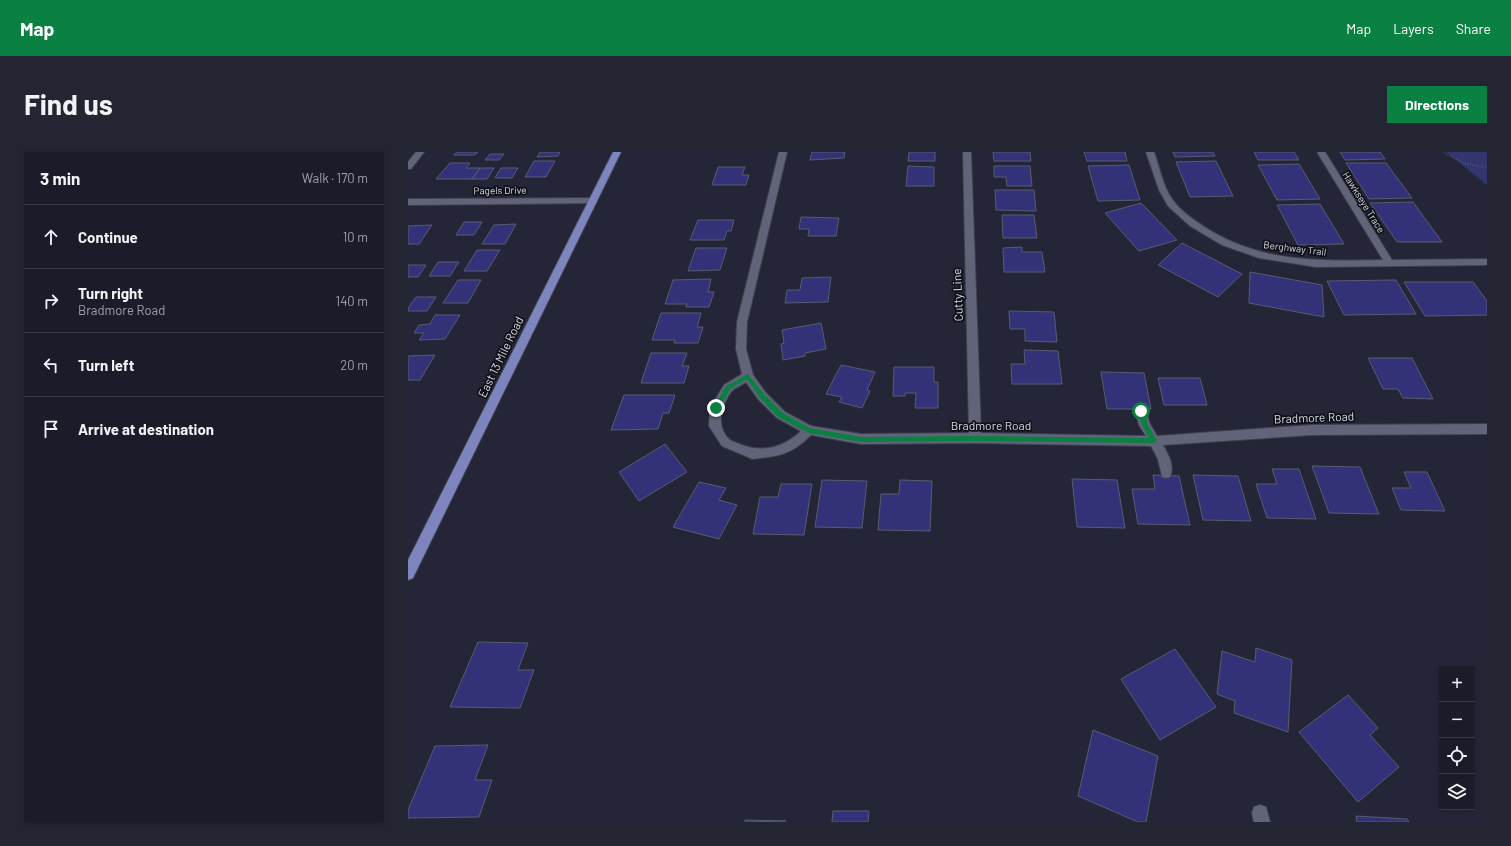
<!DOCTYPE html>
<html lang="en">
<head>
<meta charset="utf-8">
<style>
  body { margin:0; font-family:Barlow,sans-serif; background:#242532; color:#f1f3f6 }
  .controls { position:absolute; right:12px; bottom:12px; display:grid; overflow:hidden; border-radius:0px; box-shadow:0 2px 6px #0003 }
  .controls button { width:36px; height:36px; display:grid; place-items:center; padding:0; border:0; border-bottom:1px solid #393a47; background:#1b1c2a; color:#f1f3f6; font:20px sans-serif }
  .stop { position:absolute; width:12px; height:12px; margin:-9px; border:3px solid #0b8043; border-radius:50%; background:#fff }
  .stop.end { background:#0b8043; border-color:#fff; box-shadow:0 1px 4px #0008 }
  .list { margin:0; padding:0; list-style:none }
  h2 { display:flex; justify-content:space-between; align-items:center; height:52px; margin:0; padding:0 16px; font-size:17px }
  h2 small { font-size:13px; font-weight:400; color:#a0a1a8 }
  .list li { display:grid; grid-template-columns:26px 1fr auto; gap:12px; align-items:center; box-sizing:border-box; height:64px; padding:0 16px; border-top:1px solid #393a47 }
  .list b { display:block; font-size:15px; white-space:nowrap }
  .list p { margin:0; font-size:13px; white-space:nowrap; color:#a0a1a8 }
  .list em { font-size:13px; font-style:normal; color:#a0a1a8 }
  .icon { flex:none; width:22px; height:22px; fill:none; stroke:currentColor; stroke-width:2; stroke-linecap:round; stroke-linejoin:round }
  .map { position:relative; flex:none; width:1079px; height:670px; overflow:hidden; border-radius:0px }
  header { display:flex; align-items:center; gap:24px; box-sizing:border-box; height:56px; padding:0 20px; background:#0b8043; color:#fff }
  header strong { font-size:19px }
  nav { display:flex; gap:22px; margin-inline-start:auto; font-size:14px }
  .intro { display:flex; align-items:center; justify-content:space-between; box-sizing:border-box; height:96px; padding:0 24px }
  h1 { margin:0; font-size:28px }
  .button { padding:10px 18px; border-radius:0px; background:#0b8043; color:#fff; font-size:14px; font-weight:700 }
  main { display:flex; gap:24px; padding:0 24px }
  aside { flex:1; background:#1b1c2a; border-radius:0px; box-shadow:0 2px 6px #0003 }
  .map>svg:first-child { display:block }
  .green { fill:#33356e }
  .building { fill:#333279; stroke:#585b6f }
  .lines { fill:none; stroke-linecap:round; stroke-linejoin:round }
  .minor-casing { stroke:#3f404f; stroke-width:2 }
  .major-casing { stroke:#3f404f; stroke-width:2 }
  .path { stroke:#666878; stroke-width:2; stroke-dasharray:0.5 2; stroke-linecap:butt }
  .minor { fill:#616478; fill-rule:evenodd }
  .major { fill:#7e84bd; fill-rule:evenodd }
  .route { fill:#0b8043 }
  .labels { text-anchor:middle; stroke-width:3.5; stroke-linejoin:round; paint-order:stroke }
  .far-street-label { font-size:10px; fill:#d9dbe7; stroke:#0f1018 }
  .street-label { font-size:12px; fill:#d9dbe7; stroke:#0f1018 }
</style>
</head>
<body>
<header>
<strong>Map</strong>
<nav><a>Map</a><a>Layers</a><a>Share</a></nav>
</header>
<div class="intro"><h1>Find us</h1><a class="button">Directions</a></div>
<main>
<aside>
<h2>3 min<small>Walk · 170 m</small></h2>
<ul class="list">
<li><svg class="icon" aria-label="ahead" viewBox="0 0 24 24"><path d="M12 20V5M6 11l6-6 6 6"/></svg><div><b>Continue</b></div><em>10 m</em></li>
<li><svg class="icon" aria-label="right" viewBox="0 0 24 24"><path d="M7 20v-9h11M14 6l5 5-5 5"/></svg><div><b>Turn right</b><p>Bradmore Road</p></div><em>140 m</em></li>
<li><svg class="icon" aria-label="left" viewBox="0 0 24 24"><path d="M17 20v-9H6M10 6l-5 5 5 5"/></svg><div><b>Turn left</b></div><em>20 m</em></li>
<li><svg class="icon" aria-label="arrive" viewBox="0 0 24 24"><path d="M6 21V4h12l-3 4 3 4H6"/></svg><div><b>Arrive at destination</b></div></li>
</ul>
</aside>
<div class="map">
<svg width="1079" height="670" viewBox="0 0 1079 670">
  <rect width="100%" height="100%" fill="#242638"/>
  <!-- green -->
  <path class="green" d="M1038,0H1079V33Z"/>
  <!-- building -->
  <path class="building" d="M49,0H70L67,3H46Z
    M132,0H152L150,4L129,5Z
    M404,0H437L436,6L402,8Z
    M501,0H527V9H500Z
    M585,0H622L623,9H586Z
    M676,0H717L719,9H679Z
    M765,0H805L807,4L767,5Z
    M846,0H886L891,8H850Z
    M932,0H972L977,7L937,8Z
    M82,2H96L91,8H77Z
    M126,9H147L138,25H117Z
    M808,9L825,44L782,45L768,10Z
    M42,11H62L58,16H72L64,27H28Z
    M938,11H978L1004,46L961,47Z
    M891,12L912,47L869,48L850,13Z
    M721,13L732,48L690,49L680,14Z
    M500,14L526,15V34H498Z
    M586,14H622L624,34H599L598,25H586Z
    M310,15H337L334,23H341L338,33H304Z
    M72,16H86L79,27H64Z
    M93,16H110L104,26H87Z
    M587,38H626L628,59L588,58Z
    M1005,50L1034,90H989L962,51Z
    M733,51L769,88L731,99L697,61Z
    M912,52L936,92L890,93L869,53Z
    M594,63H626L629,86H595Z
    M393,65L431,66L428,84H400L401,77H391Z
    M290,68H326L323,79H319L316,88H282Z
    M56,70H74L66,83H48Z
    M108,72L97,92H74L86,73Z
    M24,73L11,92H0V74Z
    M774,91L834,122L810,145L750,113Z
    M614,95V100H634L637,120H596L595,96Z
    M288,96H319L312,118L280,119Z
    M69,98H92L79,119H56Z
    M30,110H51L42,124H21Z
    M0,113H18L10,125H0Z
    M842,120L914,133L916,165L841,151Z
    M423,125L420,150L377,151L379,138H392L394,126Z
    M303,127L300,140H306L301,155H278L279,152H257L265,128Z
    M50,128H73L60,151H35Z
    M988,128L1008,162L936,163L919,129Z
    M996,130H1065L1079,149V163L1017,164Z
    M8,145H28L19,159H0V156Z
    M601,159L646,160L649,190L617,189V177H602Z
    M253,161H293L289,175H295L290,191H266L267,188H244Z
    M27,163H52L37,187L11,188L16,181H6L11,173L22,172Z
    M413,171L418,197L397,201V204L375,208L373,192L376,191L374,178Z
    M616,198L650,199L654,232H604L603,212H617Z
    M243,201H279L274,214H281L276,231H233Z
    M27,203L12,228H0V204Z
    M960,206H1004L1025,247L995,246L990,237H975Z
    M433,213L467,220L459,238L462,239L454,256L431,250L434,245L418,242Z
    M486,215H526V230H530V256H507L508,241H497V244H485Z
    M693,220L736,221L743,257H699Z
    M750,226H792L799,253H756Z
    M216,243H267L261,261H255L250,277L203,278Z
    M257,292L279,320L231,349L211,320Z
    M904,314L952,315L971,362L921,361Z
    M864,317H891L908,367L859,366L848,332H869Z
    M996,320H1019L1037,359L993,358L984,336H1003Z
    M745,323L771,324L782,373L730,372L724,337H747Z
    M785,323L830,324L843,369L795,368Z
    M664,327L709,328L717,376L669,375Z
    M414,328L459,329L454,376L407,375Z
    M492,328L524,329L522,379L470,378L473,342H491Z
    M291,330L318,336L311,348L329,353L311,387L265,375Z
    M373,332H404L396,383L345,382L352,345H370Z
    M70,490L120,491L110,518H126L112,556L42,555Z
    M848,496L884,508L880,580L826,561L827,549L809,542L814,499L847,510Z
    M767,497L808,555L752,588L713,527Z
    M940,543L970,576L962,583L991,615L950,650L891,580Z
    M685,578L750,604L738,670H730L670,644Z
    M80,593L67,628H84L71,665L0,666V658L27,594Z
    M425,659H461L460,670H424Z
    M948,664L999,667L1001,670H949Z
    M337,668L378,669L337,670Z"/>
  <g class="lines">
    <!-- minor casing -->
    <g class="minor-casing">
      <path id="minor" d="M8,0H16L3,17H0V10Z
        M371,0H379L339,170L338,197L345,223L358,241L377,260L403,274L453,282L561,281L555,0H563L573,281L738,284L731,273L727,259L729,256L733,255L737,256L742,272L749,284L904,273L1079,272V282L904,283L755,293C760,302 767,314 762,325L758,326L754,325L750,307L743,294L567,291L453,292L403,283C383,303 371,304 344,307L340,305L314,294L301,274L302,256L316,233L334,222L328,197L329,170ZM338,230L350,247L369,266L393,279C377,295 355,301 334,293C330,291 325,290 322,288C307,275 313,254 323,240C326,236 334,233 338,230Z
        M738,0H746C752,16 755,37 767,51C776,62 790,71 803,79C858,111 913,109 975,108L909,0H917L984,108L1079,107V113L908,115L851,106L814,93L782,74L760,54L751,38Z
        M185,46L188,47L189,49L188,51L0,53V47Z
        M852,653L858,655L862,670H846L844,661L846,655Z"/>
    </g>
    <!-- major casing -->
    <g class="major-casing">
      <path id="major" d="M205,0H213L5,426L0,428V408Z"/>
    </g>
    <!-- path -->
    <path class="path" d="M1035,0L1056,11L1079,16"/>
    <!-- minor -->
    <use href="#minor" class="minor"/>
    <!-- major -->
    <use href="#major" class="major"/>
  </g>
  <!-- route -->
  <path class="route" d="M340,222L356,242L375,261L402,276L453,285L567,284L741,286L734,273L730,259L733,256L736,259L740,273L749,289L746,291L567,289L453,290L401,281L370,265L352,246L339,227L322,237L311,258H306V256L318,234Z"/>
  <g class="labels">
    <!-- far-street labels -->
    <g class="far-street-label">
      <text transform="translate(92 38) rotate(-1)" y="4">Pagels Drive</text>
      <text transform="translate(956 50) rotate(58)" y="4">Hawkseye Trace</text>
      <text transform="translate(887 96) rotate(7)" y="4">Berghway Trail</text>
    </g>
    <!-- street labels -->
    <g class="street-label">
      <text transform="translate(550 143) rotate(-92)" y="4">Cutty Line</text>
      <text transform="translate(93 205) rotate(-64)" y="4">East 13 Mile Road</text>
      <text transform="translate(906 266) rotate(-2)" y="4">Bradmore Road</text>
      <text x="583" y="278">Bradmore Road</text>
    </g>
  </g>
</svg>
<div class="controls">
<button>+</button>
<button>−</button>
<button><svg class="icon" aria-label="locate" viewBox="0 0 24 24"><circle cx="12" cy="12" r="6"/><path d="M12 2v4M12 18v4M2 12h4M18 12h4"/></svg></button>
<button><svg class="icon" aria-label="layers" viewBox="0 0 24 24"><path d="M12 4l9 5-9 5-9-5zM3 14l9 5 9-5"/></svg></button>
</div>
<div class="stop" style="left:733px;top:259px"></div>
<div class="stop end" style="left:308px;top:256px"></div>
</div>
</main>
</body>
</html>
